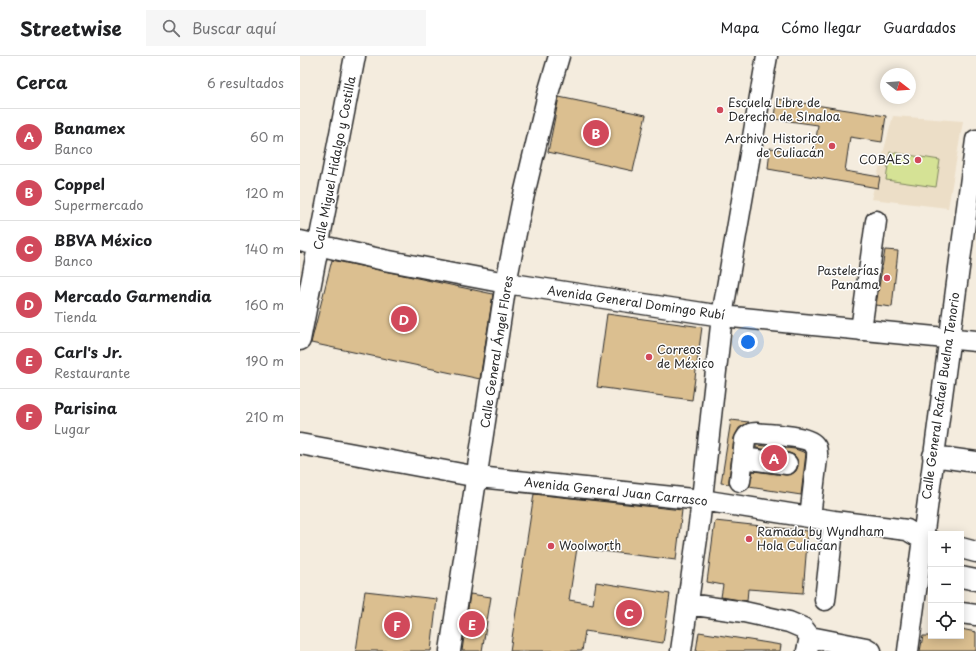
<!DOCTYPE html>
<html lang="es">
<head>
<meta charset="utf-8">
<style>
  body { margin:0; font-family:"Playpen Sans",sans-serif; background:#f6f6f6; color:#202124 }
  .controls { position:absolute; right:12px; bottom:12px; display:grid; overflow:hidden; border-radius:0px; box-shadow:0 2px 10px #0003 }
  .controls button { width:36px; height:36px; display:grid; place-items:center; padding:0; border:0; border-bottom:1px solid #e0e0e0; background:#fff; color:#202124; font:20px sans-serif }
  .compass { position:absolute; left:580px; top:12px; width:36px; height:36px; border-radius:50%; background:#fff; box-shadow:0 2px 10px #0003; rotate:107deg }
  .you { position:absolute; left:448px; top:286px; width:14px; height:14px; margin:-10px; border:3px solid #fff; border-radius:50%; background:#1a73e8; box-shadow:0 0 0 6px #1a73e833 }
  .badge { display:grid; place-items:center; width:26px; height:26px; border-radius:50%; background:#d1495b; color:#fff; font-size:13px; font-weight:700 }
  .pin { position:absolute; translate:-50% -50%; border:2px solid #fff; box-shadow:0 1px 4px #0006 }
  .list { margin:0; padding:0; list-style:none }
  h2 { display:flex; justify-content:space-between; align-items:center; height:52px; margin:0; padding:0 16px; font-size:17px }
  h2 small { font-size:13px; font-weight:400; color:#757577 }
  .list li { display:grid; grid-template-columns:26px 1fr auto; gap:12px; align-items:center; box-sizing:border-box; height:56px; padding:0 16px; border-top:1px solid #e0e0e0 }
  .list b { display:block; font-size:15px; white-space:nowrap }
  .list p { margin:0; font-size:13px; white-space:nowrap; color:#757577 }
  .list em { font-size:13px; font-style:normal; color:#757577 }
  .icon { flex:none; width:22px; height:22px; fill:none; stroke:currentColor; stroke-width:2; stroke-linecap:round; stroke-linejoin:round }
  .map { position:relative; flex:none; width:676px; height:595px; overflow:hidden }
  header { display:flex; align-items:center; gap:24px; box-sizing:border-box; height:56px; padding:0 20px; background:#fff; border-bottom:1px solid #e0e0e0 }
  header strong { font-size:19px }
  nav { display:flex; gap:22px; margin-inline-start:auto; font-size:14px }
  .search { width:280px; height:36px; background:#f6f6f6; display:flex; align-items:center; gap:10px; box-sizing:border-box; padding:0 14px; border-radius:0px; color:#757577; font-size:15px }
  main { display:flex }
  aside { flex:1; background:#fff }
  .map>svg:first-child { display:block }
  .built { fill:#ecdec7 }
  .green { fill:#d5e295; stroke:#808660 }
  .building { fill:#dbbf90; stroke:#2b2b2b }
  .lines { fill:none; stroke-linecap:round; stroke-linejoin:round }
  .minor-casing { stroke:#2b2b2b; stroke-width:23 }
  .minor { stroke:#fff; stroke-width:20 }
  .poi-dot { fill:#d1495b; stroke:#fff; stroke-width:1.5 }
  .labels { text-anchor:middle; stroke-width:3; stroke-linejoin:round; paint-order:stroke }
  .poi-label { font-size:12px; fill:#2b2b2b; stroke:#fff; text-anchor:start }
  .street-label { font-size:12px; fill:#2b2b2b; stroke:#fff }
</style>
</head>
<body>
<header>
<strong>Streetwise</strong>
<div class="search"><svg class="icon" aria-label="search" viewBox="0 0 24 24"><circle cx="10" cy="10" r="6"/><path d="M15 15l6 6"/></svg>Buscar aquí</div>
<nav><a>Mapa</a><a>Cómo llegar</a><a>Guardados</a></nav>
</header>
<main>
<aside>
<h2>Cerca<small>6 resultados</small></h2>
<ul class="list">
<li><span class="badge">A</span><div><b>Banamex</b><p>Banco</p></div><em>60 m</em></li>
<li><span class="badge">B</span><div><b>Coppel</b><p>Supermercado</p></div><em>120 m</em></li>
<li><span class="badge">C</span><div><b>BBVA México</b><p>Banco</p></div><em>140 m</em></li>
<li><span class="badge">D</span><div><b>Mercado Garmendia</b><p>Tienda</p></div><em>160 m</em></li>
<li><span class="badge">E</span><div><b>Carl's Jr.</b><p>Restaurante</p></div><em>190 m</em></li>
<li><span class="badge">F</span><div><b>Parisina</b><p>Lugar</p></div><em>210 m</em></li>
</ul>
</aside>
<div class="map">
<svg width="676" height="595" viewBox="0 0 676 595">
  <rect width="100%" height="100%" fill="#f4ecde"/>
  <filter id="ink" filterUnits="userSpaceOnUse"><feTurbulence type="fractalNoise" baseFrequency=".025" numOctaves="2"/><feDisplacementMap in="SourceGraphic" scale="8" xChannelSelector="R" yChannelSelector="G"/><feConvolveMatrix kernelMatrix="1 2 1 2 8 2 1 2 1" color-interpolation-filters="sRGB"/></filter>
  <g filter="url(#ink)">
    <!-- built -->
    <path class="built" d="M593,60L663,65L648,152L571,143Z"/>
    <!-- green -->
    <path class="green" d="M590,96L640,104L636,131L586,124Z"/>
    <!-- building -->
    <path class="building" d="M259,41L346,59L333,115L248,96Z
      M477,43L586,60L582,86L550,81L545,115L580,121L578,132L468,113L470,92L514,98L518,69L475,63Z
      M585,194L598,195L592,251L576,249Z
      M32,204L193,238L180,323L11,287Z
      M307,258L402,271L392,344L297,331Z
      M431,364L449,366L439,372L434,382L429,424V428L421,427Z
      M456,389L495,393L506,397L501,439L449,431L453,415L486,419L492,418L496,415L498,410L497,403L494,399L489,397L456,392Z
      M234,438L382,454L376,504L277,492L269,544L293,548L296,526L370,538L363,587L285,575L282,595H210Z
      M415,465L508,475L503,537L448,533L447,545L421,541L423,529L407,526Z
      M65,535L137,543L131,595H56Z
      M170,538L191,541L182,595H162Z
      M661,573L676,576V595H620L623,580H661Z
      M399,576L481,589L480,595H396Z"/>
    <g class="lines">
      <!-- minor casing -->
      <g class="minor-casing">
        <path id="minor" d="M0,185L84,204L206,227L422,260L676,285
          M561,274L576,165
          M0,284L55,0
          M0,388L178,421L402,444L534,465L607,474L622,483L631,485
          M633,400L676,406
          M443,402L487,408
          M440,425L445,384C448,378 451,377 457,377C469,379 509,379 515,390C518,393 517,398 517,402L510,461
          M661,492L676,496
          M661,521L676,524
          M525,544L534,465
          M388,548L444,556L489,566L503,572L510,581L507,595
          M661,557L676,559
          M510,581L566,592L571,595
          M150,595L206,227L222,147L249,34L259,0
          M381,595L400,461L422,260L467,0
          M608,595L676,84"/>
      </g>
      <!-- minor -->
      <use href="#minor" class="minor"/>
    </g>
  </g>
  <!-- markers -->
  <g class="poi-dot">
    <circle cx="420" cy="54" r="4"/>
    <circle cx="532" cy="90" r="4"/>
    <circle cx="618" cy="104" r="4"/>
    <circle cx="587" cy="222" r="4"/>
    <circle cx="349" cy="301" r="4"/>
    <circle cx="449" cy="483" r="4"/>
    <circle cx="251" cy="490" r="4"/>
  </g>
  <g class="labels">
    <!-- poi labels -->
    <g class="poi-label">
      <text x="428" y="51">Escuela Libre de<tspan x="428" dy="14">Derecho de SInaloa</tspan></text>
      <text x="524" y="87" text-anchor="end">Archivo Historico<tspan x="524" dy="14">de Culiacán</tspan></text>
      <text x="610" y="108" text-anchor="end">COBAES</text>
      <text x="579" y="219" text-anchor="end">Pastelerías<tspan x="579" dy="14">Panama</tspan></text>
      <text x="357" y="298">Correos<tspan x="357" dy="14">de México</tspan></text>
      <text x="457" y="480">Ramada by Wyndham<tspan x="457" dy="14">Hola Culiacan</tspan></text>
      <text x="259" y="494">Woolworth</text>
    </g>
    <!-- street labels -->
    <g class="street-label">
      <text transform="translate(35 107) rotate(-79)" y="4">Calle Miguel Hidalgo y Costilla</text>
      <text transform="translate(336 247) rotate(8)" y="4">Avenida General Domingo Rubí</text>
      <text transform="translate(197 296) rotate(-81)" y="4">Calle General Ángel Flores</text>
      <text transform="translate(641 340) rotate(-82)" y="4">Calle General Rafael Buelna Tenorio</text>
      <text transform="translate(316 436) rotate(6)" y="4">Avenida General Juan Carrasco</text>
    </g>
  </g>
</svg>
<div class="controls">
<button>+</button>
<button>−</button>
<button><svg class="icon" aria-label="locate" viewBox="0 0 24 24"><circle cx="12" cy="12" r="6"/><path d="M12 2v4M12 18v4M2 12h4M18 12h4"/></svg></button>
</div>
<svg class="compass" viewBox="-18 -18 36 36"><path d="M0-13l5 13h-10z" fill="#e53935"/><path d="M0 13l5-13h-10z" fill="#757577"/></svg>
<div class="you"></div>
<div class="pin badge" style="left:474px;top:402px">A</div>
<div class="pin badge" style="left:296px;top:77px">B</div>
<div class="pin badge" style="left:329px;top:557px">C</div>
<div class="pin badge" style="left:104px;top:263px">D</div>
<div class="pin badge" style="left:172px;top:568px">E</div>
<div class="pin badge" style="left:97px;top:569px">F</div>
</div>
</main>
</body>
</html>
